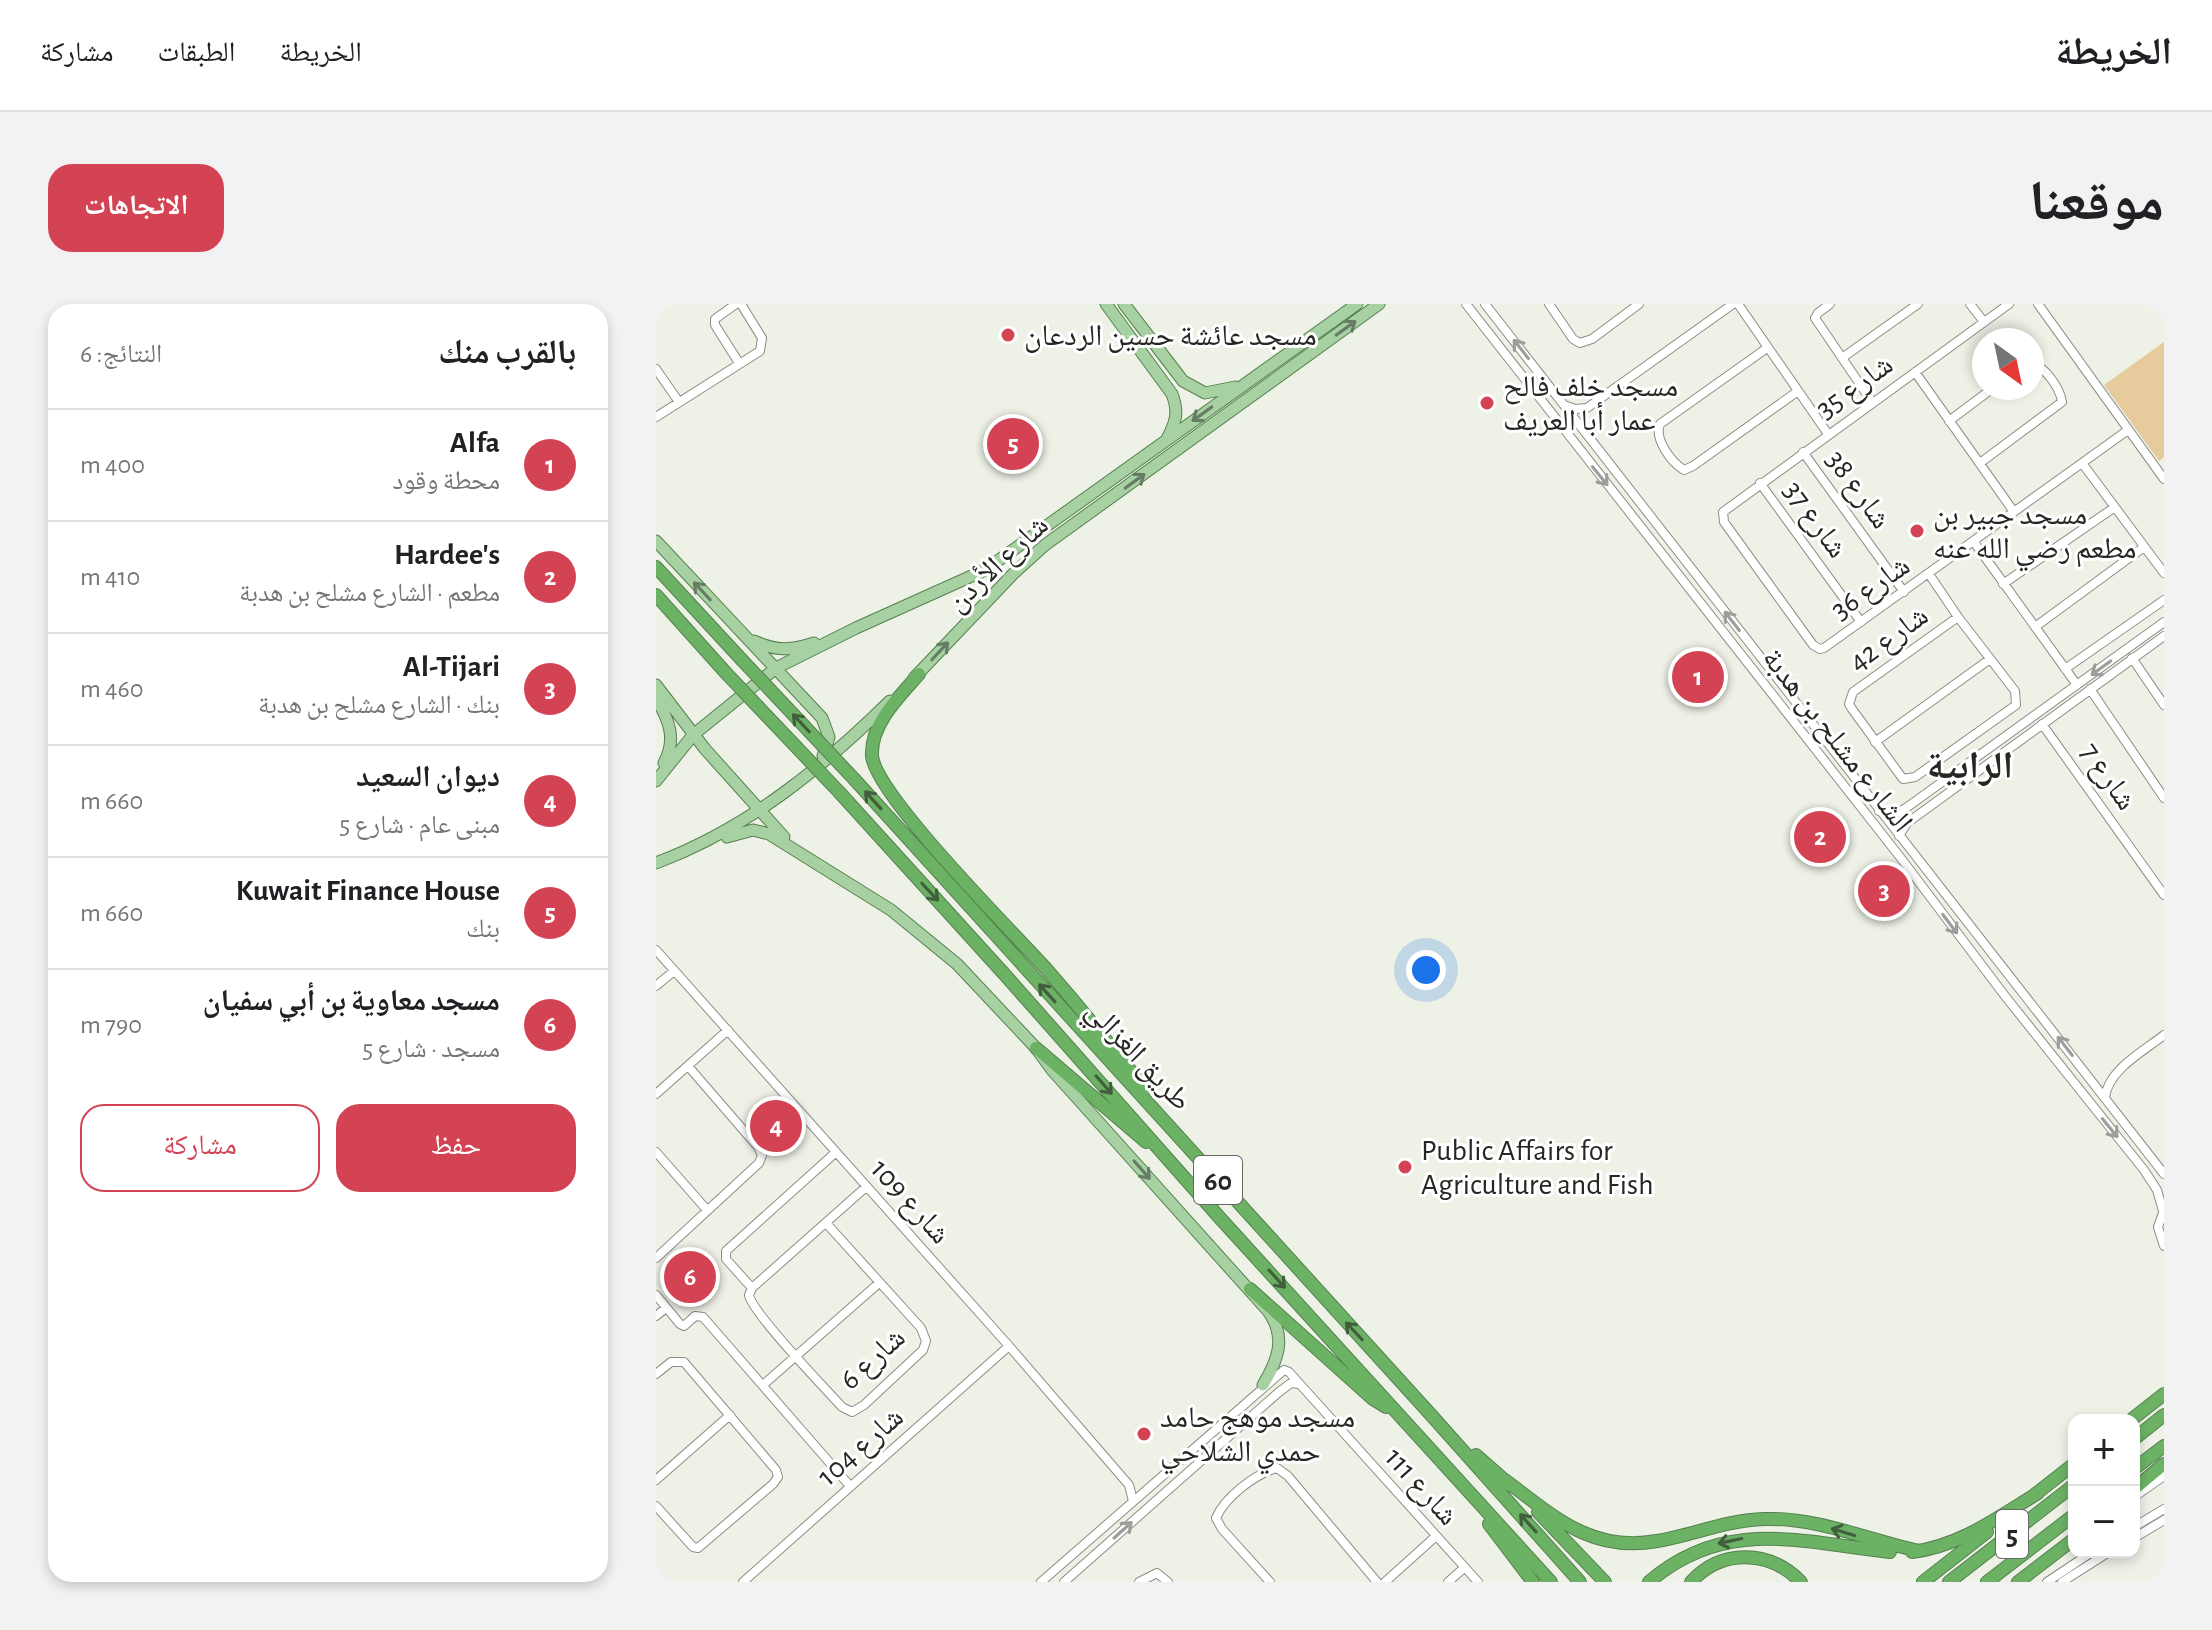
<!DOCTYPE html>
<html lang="ar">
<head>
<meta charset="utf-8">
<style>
  body { margin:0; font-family:"Alegreya Sans","Noto Naskh Arabic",sans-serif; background:#f2f2f2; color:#202124; direction:rtl }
  .controls { position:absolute; right:24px; bottom:24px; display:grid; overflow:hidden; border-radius:16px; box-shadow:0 4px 12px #0003 }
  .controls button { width:72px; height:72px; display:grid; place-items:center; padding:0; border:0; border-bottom:2px solid #e0e0e0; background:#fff; color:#202124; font:40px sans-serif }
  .compass { position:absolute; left:1316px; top:24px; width:72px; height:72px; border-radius:50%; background:#fff; box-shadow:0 4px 12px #0003; rotate:147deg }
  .you { position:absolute; left:770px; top:666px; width:28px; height:28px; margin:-20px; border:6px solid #fff; border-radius:50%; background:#1a73e8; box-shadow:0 0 0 12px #1a73e833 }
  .badge { display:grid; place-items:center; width:52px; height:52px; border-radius:50%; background:#d34354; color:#fff; font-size:26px; font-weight:700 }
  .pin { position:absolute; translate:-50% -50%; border:4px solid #fff; box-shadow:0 2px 8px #0006 }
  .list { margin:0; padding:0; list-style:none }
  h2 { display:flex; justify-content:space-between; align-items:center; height:104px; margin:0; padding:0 32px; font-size:34px }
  h2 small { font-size:26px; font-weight:400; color:#757577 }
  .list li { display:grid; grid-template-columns:52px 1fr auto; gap:24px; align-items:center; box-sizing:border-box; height:112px; padding:0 32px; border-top:2px solid #e0e0e0 }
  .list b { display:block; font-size:30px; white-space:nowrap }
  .list p { margin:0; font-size:26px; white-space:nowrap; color:#757577 }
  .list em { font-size:26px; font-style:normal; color:#757577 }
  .actions { display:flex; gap:16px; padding:24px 32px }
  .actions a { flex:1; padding:18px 0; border:2px solid #d34354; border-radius:24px; text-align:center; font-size:28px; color:#d34354 }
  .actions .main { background:#d34354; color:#fff }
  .map { position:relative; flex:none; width:1508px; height:1278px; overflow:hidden; direction:ltr; border-radius:24px }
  header { display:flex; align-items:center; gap:48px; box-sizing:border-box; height:112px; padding:0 40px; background:#fff; border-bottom:2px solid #e0e0e0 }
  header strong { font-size:38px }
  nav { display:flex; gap:44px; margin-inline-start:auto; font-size:28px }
  .intro { display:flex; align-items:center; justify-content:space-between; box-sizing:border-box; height:192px; padding:0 48px }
  h1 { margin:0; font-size:56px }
  .button { padding:20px 36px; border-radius:24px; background:#d34354; color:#fff; font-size:28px; font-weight:700 }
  main { display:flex; gap:48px; padding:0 48px }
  aside { flex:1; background:#fff; border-radius:24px; box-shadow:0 4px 12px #0003 }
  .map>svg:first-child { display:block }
  .green { fill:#e6cb9d }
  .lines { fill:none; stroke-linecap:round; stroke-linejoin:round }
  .minor-casing { stroke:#8b8e85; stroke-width:10 }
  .major-casing { stroke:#54814e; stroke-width:13 }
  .highway-casing { stroke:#54814e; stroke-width:14 }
  .minor { stroke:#fff; stroke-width:8 }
  .major { stroke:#a7d1a3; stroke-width:11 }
  .highway { stroke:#6cb265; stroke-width:12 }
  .highway-bridge-casing { stroke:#54814e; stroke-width:14; stroke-linecap:butt }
  .highway-bridge { stroke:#6cb265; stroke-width:12 }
  .oneway { stroke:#667c63 }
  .oneway2 { stroke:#9d9e9c }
  .oneway3 { stroke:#425f3d }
  .poi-dot { fill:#d34354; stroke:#fff; stroke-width:3 }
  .labels { text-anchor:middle; stroke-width:6; stroke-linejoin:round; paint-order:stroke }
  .shield { fill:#fff; stroke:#676865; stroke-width:2 }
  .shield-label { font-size:28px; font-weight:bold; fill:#262723 }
  .poi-label { font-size:30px; fill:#262723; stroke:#fff; text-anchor:start }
  .street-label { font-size:30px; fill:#262723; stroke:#fff }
  .district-label { font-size:38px; font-weight:bold; fill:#262723; stroke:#fff }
</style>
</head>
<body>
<header>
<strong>الخريطة</strong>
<nav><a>الخريطة</a><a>الطبقات</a><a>مشاركة</a></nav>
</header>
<div class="intro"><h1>موقعنا</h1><a class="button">الاتجاهات</a></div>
<main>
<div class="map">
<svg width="1508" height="1278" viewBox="0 0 1508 1278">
  <rect width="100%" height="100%" fill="#edf1e6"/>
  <!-- green -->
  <path class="green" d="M1508,38V153L1503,157L1448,81Z"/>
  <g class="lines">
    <!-- minor casing -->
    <g class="minor-casing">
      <path id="minor" d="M80,0L59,15V21L83,59
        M810,0L1244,553L1349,692L1488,866L1501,886L1507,907
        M829,0L1508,870
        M893,0L917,35L924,39L936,35L983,0
        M1082,0L1172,130
        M1174,0L1162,9L1159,14L1216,98
        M1314,0L1328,18
        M1353,0L1067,208L1068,218L1157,341L1164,345L1168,344L1472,126
        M1382,0L1508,175
        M1111,44L1004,120C998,135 1015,158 1028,166L1037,162L1142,87
        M1186,54L1262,0
        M0,65L23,98
        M1259,68L1358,208
        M908,101L919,105L931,104L1077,0
        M0,113L104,47L106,34L85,0
        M1293,117L1337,84
        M1147,148L1248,288
        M1324,159L1406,98C1404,84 1390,64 1376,59
        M1426,159L1508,269
        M1104,179L1205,318
        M1318,238L1421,381
        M1273,270L1302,313L1359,387L1360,401L1259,473L1247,475L1196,405L1193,400L1197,388L1302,313
        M1347,280L1459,203
        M1379,323L1488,243
        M1476,354L1508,401
        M1409,365L1508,296
        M1434,385L1508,494
        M1386,420L1508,591
        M1219,438L1334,355
        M1223,507L1237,511L1250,504L1508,318
        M1243,532L1251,519L1508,332
        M0,646L353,1042L473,1181L477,1197
        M0,682L18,667
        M0,790L72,726
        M1449,793C1453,765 1488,747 1508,731
        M0,848L51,906
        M1508,906L1502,923L1508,942
        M170,919L265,1024L270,1037L267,1046L208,1101L196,1108L186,1103C170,1085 96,1009 93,991L96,984L210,883
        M0,954L103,859L106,851L102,843L32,762
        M96,984L70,955V947L179,849
        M0,991L24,1020L28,1022L39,1012L47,1013L194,1182
        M0,1012L10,1004
        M0,1070L15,1058H28L120,1166L122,1173L117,1180L42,1244L37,1243L0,1202
        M107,1081L223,979
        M0,1176L74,1111
        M1478,1193L1508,1172
        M1478,1223L1508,1205
        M1478,1234L1508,1216
        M87,1278L353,1042
        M385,1278L628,1066L633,1068L822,1278
        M408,1278L623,1088L635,1079L643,1080
        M483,1278L501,1269L512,1278
        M614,1278L566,1225L560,1214C569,1193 599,1170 621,1164L632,1172L721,1278
        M729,1278L779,1233
        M792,1278L808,1264
        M1391,1278L1436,1248
        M1406,1278L1453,1248"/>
    </g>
    <!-- major casing -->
    <g class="major-casing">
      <path id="major" d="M450,0L516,90C523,108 520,118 511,135
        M468,0L527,77L549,89L579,83
        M0,237L166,414L173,433L167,452
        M98,337C120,347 135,347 158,339
        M258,374L357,270L389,241L723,0
        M0,381L49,445L128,533
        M0,394C13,416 21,435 8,459
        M0,477L37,431L120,364L200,324L329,266L701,0
        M71,533L97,526L113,530L235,606L301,660L380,744L396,766L612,1007C631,1033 622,1056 607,1081
        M0,559C91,525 166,464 234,397"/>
    </g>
    <!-- highway casing -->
    <g class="highway-casing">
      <path id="highway" d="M0,263L85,355
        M0,291L70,369
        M263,370C244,392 214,420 216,452C220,492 359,630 392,667C425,705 458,745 489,785
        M199,476L776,1112L924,1278
        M184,489L350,672L563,913L895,1278
        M380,744L490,838
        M594,985L717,1095L730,1103
        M1475,1116L1508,1090
        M1478,1135L1508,1111
        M820,1151L854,1181
        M1478,1165L1508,1142
        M849,1176C898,1213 936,1249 1001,1237C1037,1231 1071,1216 1108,1215C1160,1213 1212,1236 1263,1247
        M1478,1185L1508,1160
        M1377,1192L1418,1160
        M882,1208L949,1278
        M833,1220L877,1278
        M1256,1248C1304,1242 1341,1214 1382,1189
        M993,1278C1068,1213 1144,1238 1234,1248
        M1035,1278C1066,1244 1114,1246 1145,1278
        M1267,1278L1331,1228
        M1293,1278L1418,1181
        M1331,1278L1418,1211
        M1362,1278L1418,1235"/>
    </g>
    <!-- minor -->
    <use href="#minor" class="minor"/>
    <!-- major -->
    <use href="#major" class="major"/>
    <!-- highway -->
    <use href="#highway" class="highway"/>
    <!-- highway-bridge casing -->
    <g class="highway-bridge-casing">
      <path id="highway-bridge" d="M85,355L199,476
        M70,369L184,489"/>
    </g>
    <!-- highway-bridge -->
    <use href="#highway-bridge" class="highway-bridge"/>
  </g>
  <!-- one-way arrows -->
  <defs><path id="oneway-shaft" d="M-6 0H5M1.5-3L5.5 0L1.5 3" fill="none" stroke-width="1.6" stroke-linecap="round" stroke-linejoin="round" transform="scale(2)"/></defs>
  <g class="oneway">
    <use href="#oneway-shaft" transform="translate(690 24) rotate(-36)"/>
    <use href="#oneway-shaft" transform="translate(546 110) rotate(144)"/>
    <use href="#oneway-shaft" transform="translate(479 177) rotate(-36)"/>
    <use href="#oneway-shaft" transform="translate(46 287) rotate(-133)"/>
    <use href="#oneway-shaft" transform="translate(284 347) rotate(-47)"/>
    <use href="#oneway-shaft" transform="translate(486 866) rotate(49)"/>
  </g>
  <g class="oneway2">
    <use href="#oneway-shaft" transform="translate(865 45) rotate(-128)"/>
    <use href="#oneway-shaft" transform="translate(944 172) rotate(51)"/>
    <use href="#oneway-shaft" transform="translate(1076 317) rotate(-128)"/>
    <use href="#oneway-shaft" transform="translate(1445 364) rotate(144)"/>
    <use href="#oneway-shaft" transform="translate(1294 620) rotate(53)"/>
    <use href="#oneway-shaft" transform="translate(1409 742) rotate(-128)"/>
    <use href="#oneway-shaft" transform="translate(1454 824) rotate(51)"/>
    <use href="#oneway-shaft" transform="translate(467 1226) rotate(-42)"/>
  </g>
  <g class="oneway3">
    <use href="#oneway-shaft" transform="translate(145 419) rotate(-133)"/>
    <use href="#oneway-shaft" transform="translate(217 496) rotate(-132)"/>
    <use href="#oneway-shaft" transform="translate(274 588) rotate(47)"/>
    <use href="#oneway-shaft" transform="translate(391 689) rotate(-132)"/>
    <use href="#oneway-shaft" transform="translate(448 781) rotate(49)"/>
    <use href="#oneway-shaft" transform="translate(621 975) rotate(48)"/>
    <use href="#oneway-shaft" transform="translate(698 1027) rotate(-133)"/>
    <use href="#oneway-shaft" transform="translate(872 1219) rotate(-132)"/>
    <use href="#oneway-shaft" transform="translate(1187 1228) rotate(-163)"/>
    <use href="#oneway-shaft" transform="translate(1074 1237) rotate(168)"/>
  </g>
  <!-- markers -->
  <g class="poi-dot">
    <circle cx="352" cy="31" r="8"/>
    <circle cx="831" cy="99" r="8"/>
    <circle cx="1261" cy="227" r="8"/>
    <circle cx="749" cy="863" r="8"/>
    <circle cx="488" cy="1130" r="8"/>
  </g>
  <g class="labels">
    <!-- shield labels -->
    <g class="shield">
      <rect x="538" y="852" width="48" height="48" rx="6"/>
      <rect x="1340" y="1206" width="32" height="48" rx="6"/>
    </g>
    <g class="shield-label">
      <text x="562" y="886">60</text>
      <text x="1356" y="1240">5</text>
    </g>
    <!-- poi labels -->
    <g class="poi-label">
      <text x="368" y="41">مسجد عائشة حسين الردعان</text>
      <text x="847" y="92">مسجد خلف فالح<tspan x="847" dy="34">عمار أبا العريف</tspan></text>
      <text x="1277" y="220">مسجد جبير بن<tspan x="1277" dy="34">مطعم رضي الله عنه</tspan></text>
      <text x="765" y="856">Public Affairs for<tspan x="765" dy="34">Agriculture and Fish</tspan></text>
      <text x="504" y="1123">مسجد موهج حامد<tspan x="504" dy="34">حمدي الشلاحي</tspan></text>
    </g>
    <!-- street labels -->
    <g class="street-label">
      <text transform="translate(1198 82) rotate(-36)" y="10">شارع 35</text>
      <text transform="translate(1203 185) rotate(54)" y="10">شارع 38</text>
      <text transform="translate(1160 215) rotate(54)" y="10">شارع 37</text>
      <text transform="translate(341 259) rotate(-43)" y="10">شارع الأردن</text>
      <text transform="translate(1214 283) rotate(-35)" y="10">شارع 36</text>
      <text transform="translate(1232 334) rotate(-36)" y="10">شارع 42</text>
      <text transform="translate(1182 436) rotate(52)" y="10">الشارع مشلح بن هدبة</text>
      <text transform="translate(1453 472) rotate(55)" y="10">شارع 7</text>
      <text transform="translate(483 751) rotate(47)" y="10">طريق الغزالي</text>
      <text transform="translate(255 897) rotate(48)" y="10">شارع 109</text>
      <text transform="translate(216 1054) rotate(-42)" y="10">شارع 6</text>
      <text transform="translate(204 1142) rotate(-41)" y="10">شارع 104</text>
      <text transform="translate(766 1182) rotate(48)" y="10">شارع 111</text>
    </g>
    <!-- district labels -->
    <g class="district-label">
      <text x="1314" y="474">الرابية</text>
    </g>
  </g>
</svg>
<div class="controls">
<button>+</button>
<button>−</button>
</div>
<svg class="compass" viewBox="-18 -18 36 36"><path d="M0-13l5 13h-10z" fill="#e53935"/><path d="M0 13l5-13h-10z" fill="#757577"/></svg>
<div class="you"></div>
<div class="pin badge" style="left:1042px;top:373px">1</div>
<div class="pin badge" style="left:1164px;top:533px">2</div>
<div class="pin badge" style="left:1228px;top:587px">3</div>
<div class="pin badge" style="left:120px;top:822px">4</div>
<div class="pin badge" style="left:357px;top:140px">5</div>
<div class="pin badge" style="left:34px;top:973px">6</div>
</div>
<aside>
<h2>بالقرب منك<small>النتائج: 6</small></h2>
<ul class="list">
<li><span class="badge">1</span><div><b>Alfa</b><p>محطة وقود</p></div><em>400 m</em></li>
<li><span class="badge">2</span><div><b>Hardee's</b><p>مطعم · الشارع مشلح بن هدبة</p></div><em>410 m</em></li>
<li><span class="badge">3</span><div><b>Al-Tijari</b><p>بنك · الشارع مشلح بن هدبة</p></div><em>460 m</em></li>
<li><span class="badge">4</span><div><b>ديوان السعيد</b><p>مبنى عام · شارع 5</p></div><em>660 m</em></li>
<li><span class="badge">5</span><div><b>Kuwait Finance House</b><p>بنك</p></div><em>660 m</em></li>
<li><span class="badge">6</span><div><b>مسجد معاوية بن أبي سفيان</b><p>مسجد · شارع 5</p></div><em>790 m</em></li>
</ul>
<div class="actions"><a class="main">حفظ</a><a>مشاركة</a></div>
</aside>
</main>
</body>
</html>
